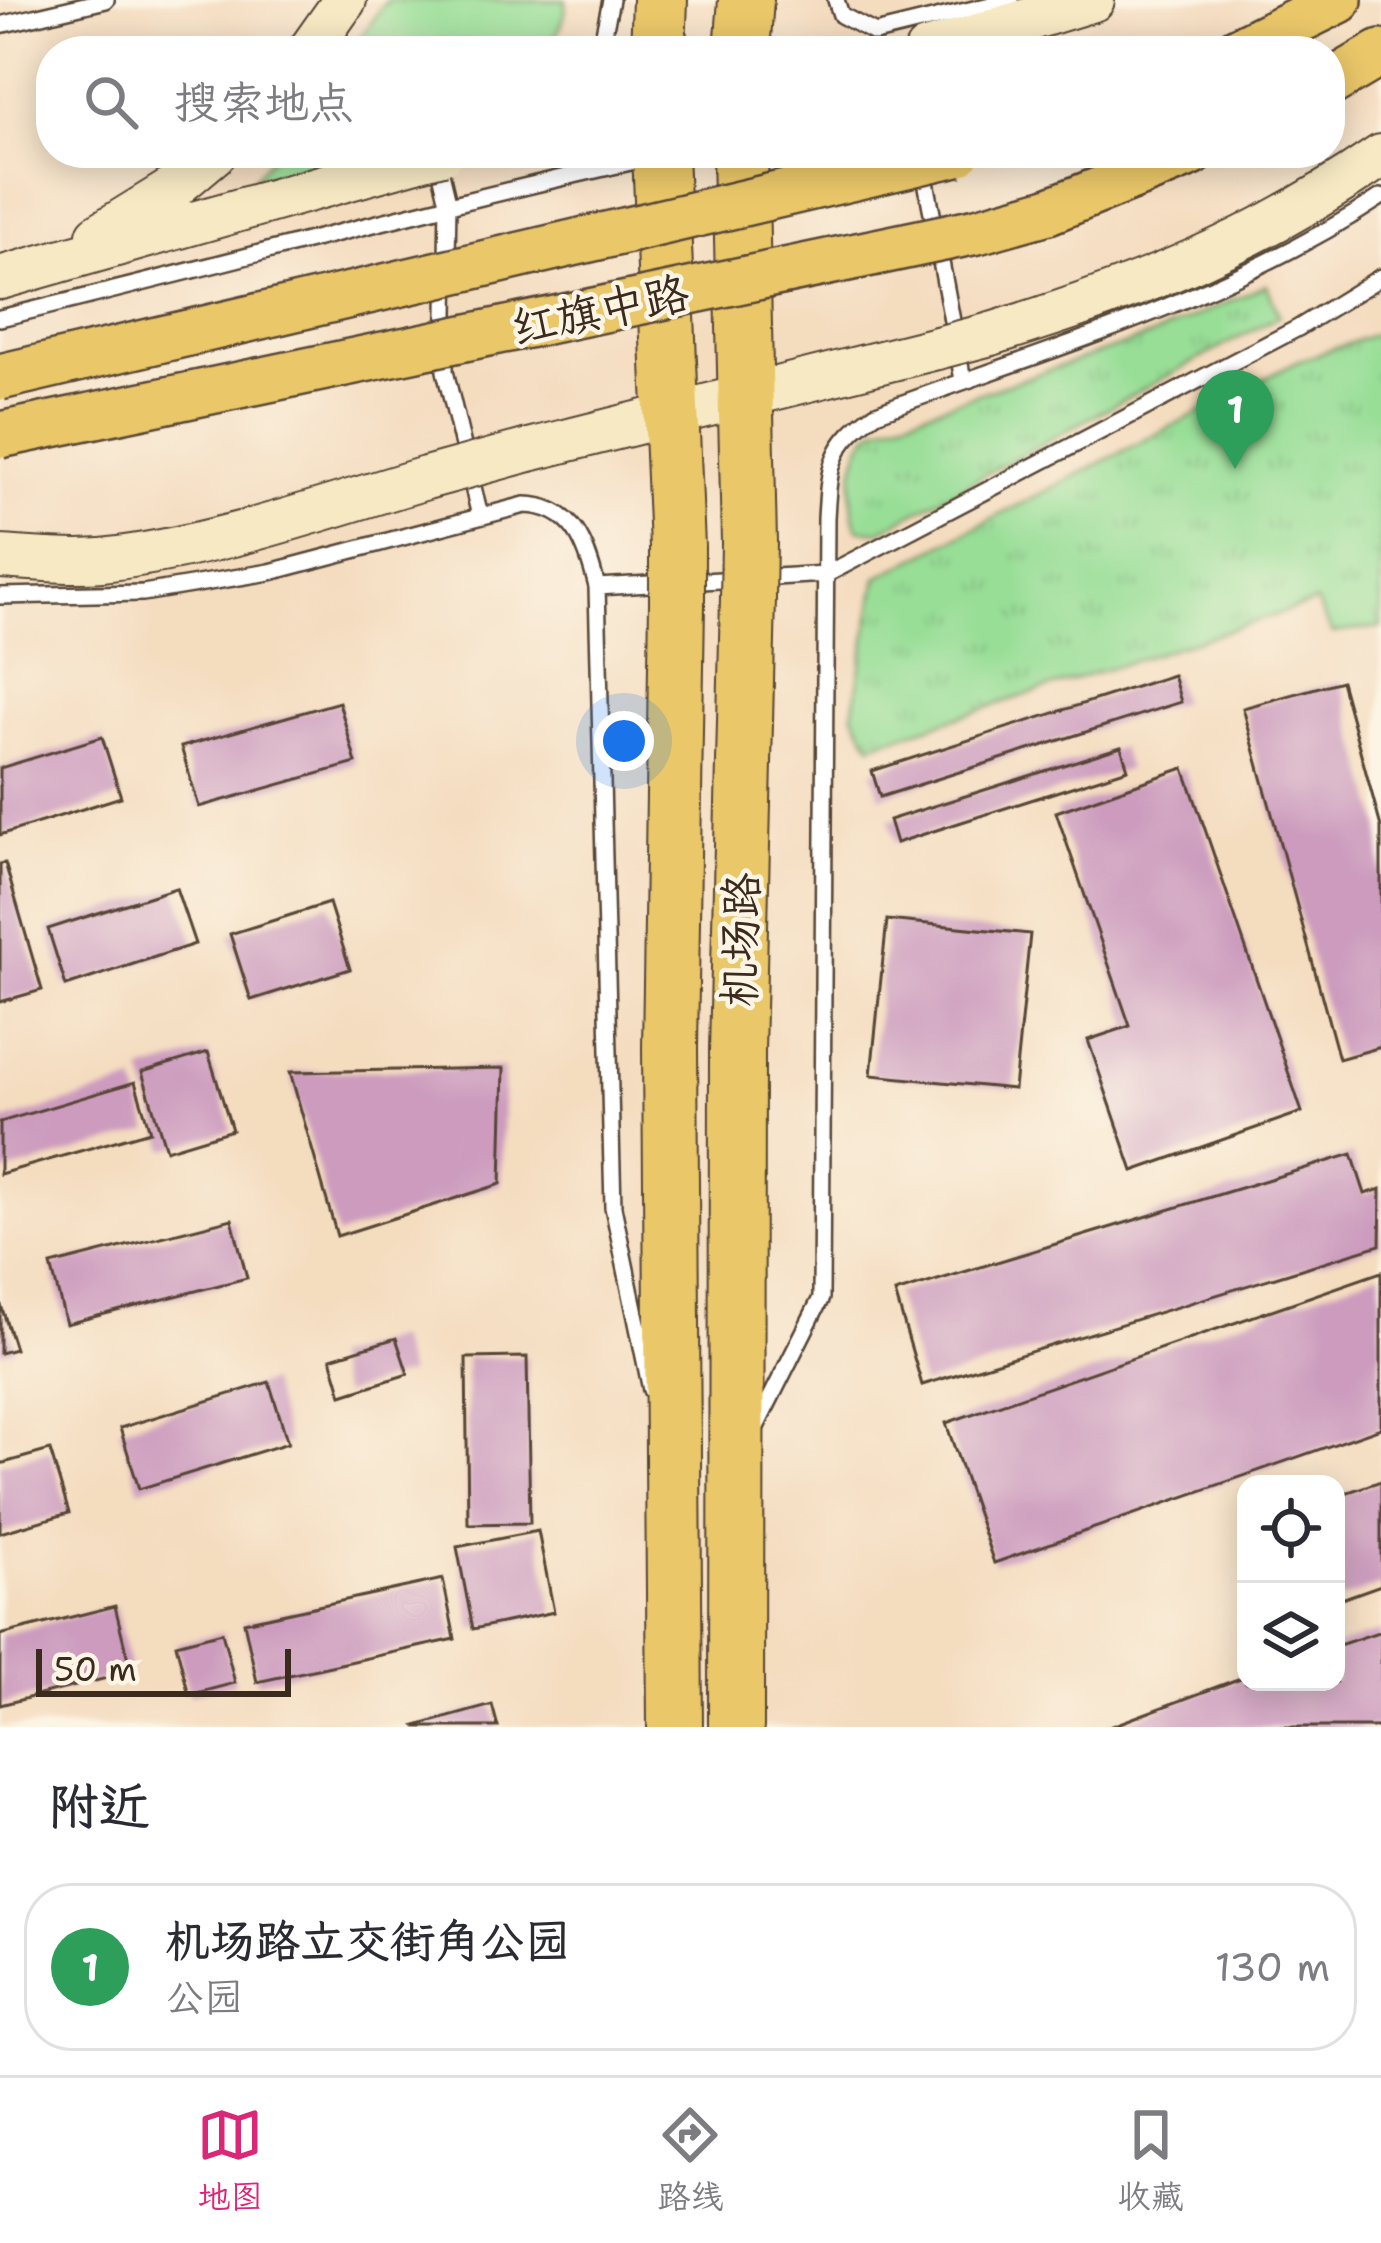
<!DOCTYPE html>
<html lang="zh">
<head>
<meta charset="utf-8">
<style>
  body { margin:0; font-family:"Shantell Sans","LXGW WenKai TC",sans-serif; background:#f2f2f3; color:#2b2b33 }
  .controls { position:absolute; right:36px; bottom:36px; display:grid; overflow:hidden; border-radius:24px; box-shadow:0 6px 30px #0003 }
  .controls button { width:108px; height:108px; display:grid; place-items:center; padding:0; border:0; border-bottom:3px solid #e1e1e2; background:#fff; color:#2b2b33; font:60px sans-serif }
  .scale { position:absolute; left:36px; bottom:30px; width:255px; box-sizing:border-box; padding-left:12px; border:6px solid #3b2a1e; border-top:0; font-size:33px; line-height:42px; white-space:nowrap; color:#3b2a1e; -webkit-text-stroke:9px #fcf5e5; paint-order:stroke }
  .you { position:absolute; left:624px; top:741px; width:42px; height:42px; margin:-30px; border:9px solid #fff; border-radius:50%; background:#1a73e8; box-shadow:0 0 0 18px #1a73e833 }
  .badge { display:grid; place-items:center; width:78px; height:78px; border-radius:50%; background:#db2777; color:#fff; font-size:39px; font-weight:700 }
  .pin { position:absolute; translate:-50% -99px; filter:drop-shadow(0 3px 6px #0008) }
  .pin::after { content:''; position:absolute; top:63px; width:42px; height:36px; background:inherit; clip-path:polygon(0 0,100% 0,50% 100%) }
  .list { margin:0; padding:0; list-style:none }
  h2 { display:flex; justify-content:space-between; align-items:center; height:156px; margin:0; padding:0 48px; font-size:51px }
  h2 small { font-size:39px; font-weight:400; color:#7c7c81 }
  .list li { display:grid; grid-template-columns:78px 1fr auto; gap:36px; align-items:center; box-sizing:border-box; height:168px; margin:0 24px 24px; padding:0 24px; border:3px solid #e1e1e2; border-radius:48px }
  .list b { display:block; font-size:45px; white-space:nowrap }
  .list p { margin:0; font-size:39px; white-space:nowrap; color:#7c7c81 }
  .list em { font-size:39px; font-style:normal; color:#7c7c81 }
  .icon { flex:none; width:66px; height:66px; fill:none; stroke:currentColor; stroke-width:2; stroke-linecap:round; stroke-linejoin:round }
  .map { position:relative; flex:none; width:1381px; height:1727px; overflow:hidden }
  .search { position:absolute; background:#fff; box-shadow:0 6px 30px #0003; left:36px; right:36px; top:36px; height:132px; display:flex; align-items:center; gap:30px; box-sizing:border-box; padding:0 42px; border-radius:48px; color:#7c7c81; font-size:45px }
  .sheet { height:348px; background:#fff }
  nav { display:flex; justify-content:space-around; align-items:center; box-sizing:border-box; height:168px; border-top:3px solid #e1e1e2; background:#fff; font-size:33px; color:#7c7c81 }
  nav a { display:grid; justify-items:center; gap:6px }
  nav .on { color:#db2777 }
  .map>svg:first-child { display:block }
  .grass { fill:#98de97; stroke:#6a845a; stroke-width:3 }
  .park { fill:url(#park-tufts); stroke:#6a845a; stroke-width:3 }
  .building { fill:#cc9bbe }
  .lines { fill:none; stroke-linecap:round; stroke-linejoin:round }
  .lane-casing { stroke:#574536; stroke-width:20 }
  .secondary-casing { stroke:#574536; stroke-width:46 }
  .primary-casing { stroke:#574536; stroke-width:50 }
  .highway-casing { stroke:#574536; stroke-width:58 }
  .lane { stroke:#fff; stroke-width:15 }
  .secondary { stroke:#f7e9c3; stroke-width:42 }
  .primary { stroke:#eac769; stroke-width:45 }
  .highway { stroke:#eac769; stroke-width:54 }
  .secondary-bridge-casing { stroke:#574536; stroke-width:46; stroke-linecap:butt }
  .primary-bridge-casing { stroke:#574536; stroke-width:50; stroke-linecap:butt }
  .highway-bridge-casing { stroke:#574536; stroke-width:58; stroke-linecap:butt }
  .secondary-bridge { stroke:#f7e9c3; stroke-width:42 }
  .primary-bridge { stroke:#eac769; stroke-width:45 }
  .highway-bridge { stroke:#eac769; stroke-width:54 }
  .labels { text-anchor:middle; stroke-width:9; stroke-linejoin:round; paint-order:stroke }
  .street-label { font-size:45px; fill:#3b2a1e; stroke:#fcf5e5 }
</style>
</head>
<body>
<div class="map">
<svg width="1381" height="1727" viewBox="0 0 1381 1727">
  <defs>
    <pattern id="park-tufts" width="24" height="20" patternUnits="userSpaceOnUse" patternTransform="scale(3)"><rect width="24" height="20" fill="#98de97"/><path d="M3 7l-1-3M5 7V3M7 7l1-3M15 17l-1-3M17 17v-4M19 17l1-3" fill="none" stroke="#84bf82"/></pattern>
  </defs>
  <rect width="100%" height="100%" fill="#fcf5e5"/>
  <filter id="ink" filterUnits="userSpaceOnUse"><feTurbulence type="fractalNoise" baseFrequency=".00833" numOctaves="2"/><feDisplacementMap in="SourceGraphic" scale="24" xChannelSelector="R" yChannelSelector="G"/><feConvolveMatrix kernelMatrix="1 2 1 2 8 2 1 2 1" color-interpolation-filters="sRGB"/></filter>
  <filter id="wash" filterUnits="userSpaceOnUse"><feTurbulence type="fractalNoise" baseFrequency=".004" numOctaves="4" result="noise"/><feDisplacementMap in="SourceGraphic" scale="48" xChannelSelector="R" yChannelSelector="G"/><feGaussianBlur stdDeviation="2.7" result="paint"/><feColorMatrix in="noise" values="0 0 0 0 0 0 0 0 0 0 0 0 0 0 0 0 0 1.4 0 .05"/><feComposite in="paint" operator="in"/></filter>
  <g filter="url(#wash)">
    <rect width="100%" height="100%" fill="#f4dcbf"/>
    <!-- grass -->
    <path class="grass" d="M387,0H566C566,21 556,45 535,51H352Z
      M274,153H358L251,182Z"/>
    <!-- park -->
    <path class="park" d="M1267,285L1279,316L880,531L858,529C846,501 851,445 876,428L1151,336Z
      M1381,332V627L1332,633L1316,602L871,745L853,713L877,578L1299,361Z"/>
    <g id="blocks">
      <!-- building -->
      <path class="building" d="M1173,675L1181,702L880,797L872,771Z
        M1341,681L1381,827V1047L1339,1059L1243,708Z
        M339,702L356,763L199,807L181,747Z
        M102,737L121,797L0,835V768Z
        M1121,747L1128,769L896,843L889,820Z
        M1184,768L1302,1112L1133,1171L1088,1040L1130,1026L1056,812Z
        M5,863L42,990L0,1002V864Z
        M176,888L195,944L66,986L48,929Z
        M329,903L350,969L251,1000L230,934Z
        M887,920L1030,934L1014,1089L871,1075Z
        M208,1052L232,1130L166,1150L142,1072Z
        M504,1068L501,1184L337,1236L290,1072Z
        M135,1082L150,1131L0,1174V1122Z
        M1352,1154L1365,1194L1381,1189L1380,1245L922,1385L895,1293Z
        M232,1219L247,1278L66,1324L51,1265Z
        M1381,1272V1428L994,1563L946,1423Z
        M0,1302L15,1349L0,1353Z
        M396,1338L408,1374L342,1395L331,1358Z
        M527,1357L530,1523L468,1524L466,1358Z
        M269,1382L288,1443L139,1489L120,1428Z
        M50,1450L69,1513L0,1533V1464Z
        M1381,1481V1585L1336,1601V1496Z
        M538,1531L554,1612L473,1629L457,1547Z
        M443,1579L455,1639L257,1682L244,1622Z
        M115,1606L131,1672L0,1705V1635Z
        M1381,1631V1727H1109L1246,1676V1682H1336V1646Z
        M222,1632L235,1683L189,1695L176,1644Z
        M492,1705L498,1727H417L416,1726Z"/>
    </g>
  </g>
  <g filter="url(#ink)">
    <use href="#blocks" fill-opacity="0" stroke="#574536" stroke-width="3"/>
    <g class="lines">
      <!-- lane casing -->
      <g class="lane-casing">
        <path id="lane" d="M836,0L841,15L875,33L1011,0
          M0,25L106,0
          M600,51L611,0
          M437,156L448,202L445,371L480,516
          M923,165L963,380
          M0,318C217,266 431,206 649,158
          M597,587L827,574L1298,328L1381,277
          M0,596L143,593L270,572L525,505C574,506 587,546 597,587L613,1207L651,1390
          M756,1427L821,1298L826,518C829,465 830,445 876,413C1048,349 1227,299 1381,197"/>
      </g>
      <!-- secondary casing -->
      <g class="secondary-casing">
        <path id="secondary" d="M309,51L345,0
          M926,51L1093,0
          M98,235L171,190L215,153
          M0,278L416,160
          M991,334C1136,290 1256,242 1381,156
          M529,450L937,348
          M0,557C34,559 68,563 102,560C212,548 320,509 426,478"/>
      </g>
      <!-- primary casing -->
      <g class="primary-casing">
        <path id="primary" d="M1236,51L1339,0
          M1330,83L1381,53
          M977,231L1048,211L1192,153"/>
      </g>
      <!-- highway casing -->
      <g class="highway-casing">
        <path id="highway" d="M658,51L660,0
          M742,51L746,0
          M660,153L677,547
          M740,153L749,542
          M675,1727L670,1048L677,603
          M736,1727L737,1051L748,598"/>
      </g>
      <!-- lane -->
      <use href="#lane" class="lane"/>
      <!-- secondary -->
      <use href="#secondary" class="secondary"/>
      <!-- primary -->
      <use href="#primary" class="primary"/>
      <!-- highway -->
      <use href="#highway" class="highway"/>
      <!-- secondary-bridge casing -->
      <g class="secondary-bridge-casing">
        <path id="secondary-bridge" d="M416,160L442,153
          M937,348L991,334
          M426,478L529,450"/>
      </g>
      <!-- primary-bridge casing -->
      <g class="primary-bridge-casing">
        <path id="primary-bridge" d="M0,377L957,153
          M0,435L977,231"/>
      </g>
      <!-- highway-bridge casing -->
      <g class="highway-bridge-casing">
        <path id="highway-bridge" d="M677,547V603
          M748,598L749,542"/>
      </g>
      <!-- secondary-bridge -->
      <use href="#secondary-bridge" class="secondary-bridge"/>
      <!-- primary-bridge -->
      <use href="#primary-bridge" class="primary-bridge"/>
      <!-- highway-bridge -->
      <use href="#highway-bridge" class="highway-bridge"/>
    </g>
  </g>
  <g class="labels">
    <!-- street labels -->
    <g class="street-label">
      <text transform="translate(600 310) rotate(-12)" y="16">红旗中路</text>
      <text transform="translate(740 940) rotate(-89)" y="16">机场路</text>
    </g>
  </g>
</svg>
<div class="controls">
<button><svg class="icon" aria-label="locate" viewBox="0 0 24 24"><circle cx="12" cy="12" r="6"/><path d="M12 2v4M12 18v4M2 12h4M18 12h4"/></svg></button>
<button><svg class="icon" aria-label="layers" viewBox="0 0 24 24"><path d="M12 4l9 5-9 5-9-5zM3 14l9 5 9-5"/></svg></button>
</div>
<div class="scale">50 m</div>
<div class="you"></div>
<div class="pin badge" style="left:1235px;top:469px;background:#2e9e5b">1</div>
<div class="search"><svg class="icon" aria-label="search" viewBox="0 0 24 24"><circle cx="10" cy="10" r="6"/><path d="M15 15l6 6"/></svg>搜索地点</div>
</div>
<section class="sheet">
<h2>附近<small></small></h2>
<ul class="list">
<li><span class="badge" style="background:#2e9e5b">1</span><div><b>机场路立交街角公园</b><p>公园</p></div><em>130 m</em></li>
</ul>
</section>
<nav>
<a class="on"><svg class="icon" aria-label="map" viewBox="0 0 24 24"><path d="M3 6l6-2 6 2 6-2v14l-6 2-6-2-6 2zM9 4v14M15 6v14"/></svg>地图</a>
<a><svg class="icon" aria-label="directions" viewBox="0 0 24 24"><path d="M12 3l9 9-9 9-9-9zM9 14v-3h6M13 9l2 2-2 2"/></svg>路线</a>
<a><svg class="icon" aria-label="saved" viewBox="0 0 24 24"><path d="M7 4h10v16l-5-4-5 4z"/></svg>收藏</a>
</nav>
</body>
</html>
